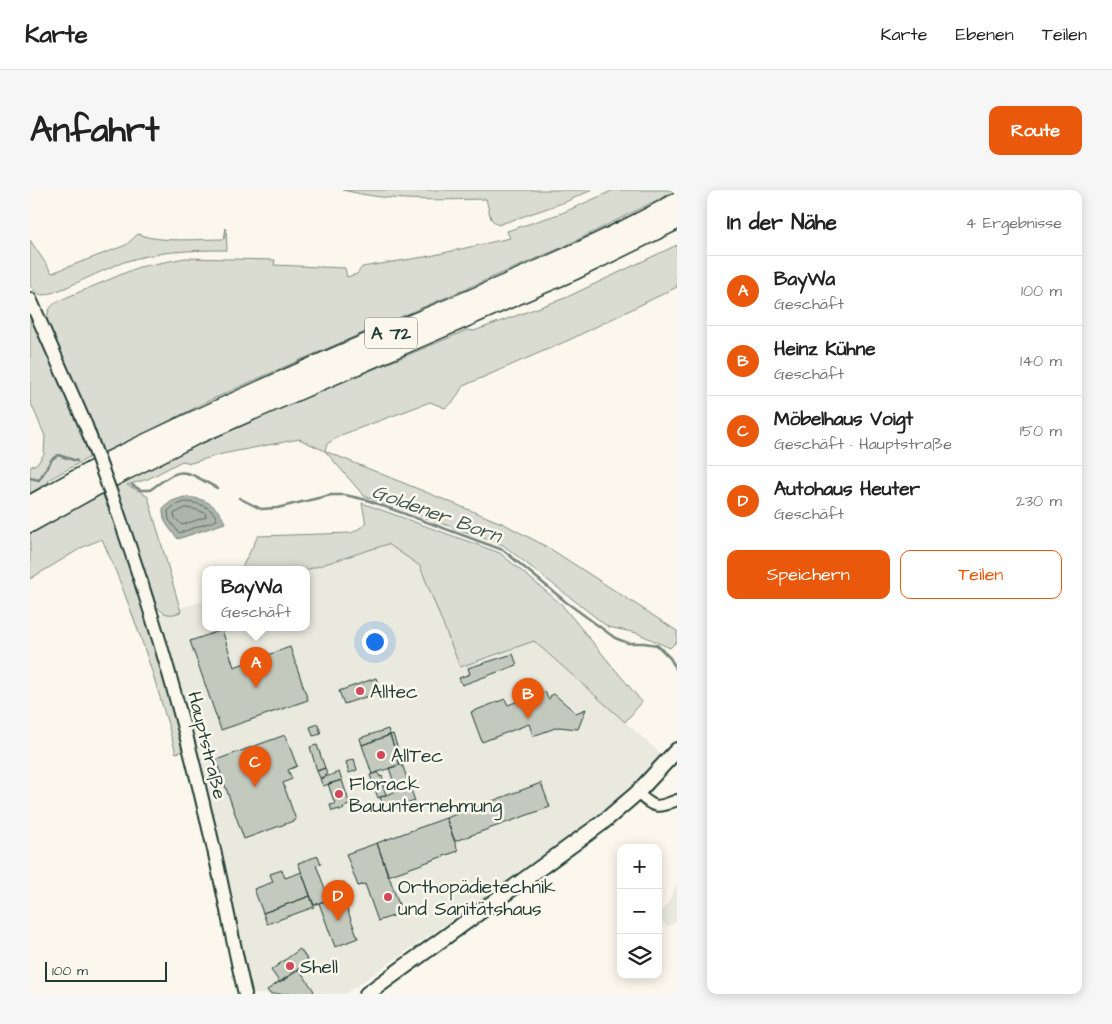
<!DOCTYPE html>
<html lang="de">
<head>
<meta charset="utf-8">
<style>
  body { margin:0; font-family:"Architects Daughter",sans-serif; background:#f6f6f6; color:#222 }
  .controls { position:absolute; right:15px; bottom:15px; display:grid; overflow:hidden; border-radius:10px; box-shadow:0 2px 12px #0003 }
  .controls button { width:45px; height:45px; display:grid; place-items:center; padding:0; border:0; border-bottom:1px solid #e0e0e0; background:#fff; color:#222; font:25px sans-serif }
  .scale { position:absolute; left:15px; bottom:12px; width:122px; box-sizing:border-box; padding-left:5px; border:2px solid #1f3d34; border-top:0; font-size:14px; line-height:18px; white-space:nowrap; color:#1f3d34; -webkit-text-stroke:4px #fbf7ec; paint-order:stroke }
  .you { position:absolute; left:344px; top:451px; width:18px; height:18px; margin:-12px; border:4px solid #fff; border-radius:50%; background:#1a73e8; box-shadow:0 0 0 8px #1a73e833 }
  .badge { display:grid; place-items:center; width:32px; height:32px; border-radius:50%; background:#ea580c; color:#fff; font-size:16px; font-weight:700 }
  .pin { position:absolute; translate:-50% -41px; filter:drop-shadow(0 1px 2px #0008) }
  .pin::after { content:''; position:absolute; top:26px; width:18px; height:15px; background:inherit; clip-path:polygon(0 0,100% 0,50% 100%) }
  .popup { position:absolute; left:172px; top:376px; width:108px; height:65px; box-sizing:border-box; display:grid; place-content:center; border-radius:10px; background:#fff; filter:drop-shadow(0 1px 4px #0005); font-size:16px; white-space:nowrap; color:#767676 }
  .popup b { font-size:19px; color:#222 }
  .popup::after { content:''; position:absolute; left:50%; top:100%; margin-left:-10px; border:10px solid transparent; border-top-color:#fff }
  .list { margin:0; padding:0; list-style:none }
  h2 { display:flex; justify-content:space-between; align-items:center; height:65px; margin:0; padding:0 20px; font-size:21px }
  h2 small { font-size:16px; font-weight:400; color:#767676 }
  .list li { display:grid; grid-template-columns:32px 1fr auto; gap:15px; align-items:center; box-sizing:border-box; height:70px; padding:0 20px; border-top:1px solid #e0e0e0 }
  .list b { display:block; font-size:19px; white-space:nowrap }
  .list p { margin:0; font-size:16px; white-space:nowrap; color:#767676 }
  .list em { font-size:16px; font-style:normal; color:#767676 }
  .actions { display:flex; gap:10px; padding:15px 20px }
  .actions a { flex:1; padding:11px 0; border:1px solid #ea580c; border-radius:10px; text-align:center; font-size:18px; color:#ea580c }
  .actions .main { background:#ea580c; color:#fff }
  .icon { flex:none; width:28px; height:28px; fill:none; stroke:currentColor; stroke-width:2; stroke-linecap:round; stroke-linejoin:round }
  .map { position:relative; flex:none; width:647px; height:804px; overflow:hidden; border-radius:10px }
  header { display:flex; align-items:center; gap:30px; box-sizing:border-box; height:70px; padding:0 25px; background:#fff; border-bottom:1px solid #e0e0e0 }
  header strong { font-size:24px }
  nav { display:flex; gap:28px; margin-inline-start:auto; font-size:18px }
  .intro { display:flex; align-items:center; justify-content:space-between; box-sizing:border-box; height:120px; padding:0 30px }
  h1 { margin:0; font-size:35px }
  .button { padding:12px 22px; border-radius:10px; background:#ea580c; color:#fff; font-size:18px; font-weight:700 }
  main { display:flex; gap:30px; padding:0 30px }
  aside { flex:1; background:#fff; border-radius:10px; box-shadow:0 2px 12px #0003 }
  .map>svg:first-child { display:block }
  .built { fill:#eae9de }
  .green { fill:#dbdcd1; stroke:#7d8c82 }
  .water { fill:#adb4aa; stroke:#74847b }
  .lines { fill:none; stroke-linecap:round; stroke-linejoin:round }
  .shore { stroke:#586d63; stroke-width:1 }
  .stream { stroke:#74847b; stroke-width:2.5 }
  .building { fill:#c4c9be; stroke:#1f3d34 }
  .minor-casing { stroke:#1f3d34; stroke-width:14 }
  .tertiary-casing { stroke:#1f3d34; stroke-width:16 }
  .secondary-casing { stroke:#1f3d34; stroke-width:18 }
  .motorway-casing { stroke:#1f3d34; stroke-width:21 }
  .minor { stroke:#fbf7ec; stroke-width:10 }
  .tertiary { stroke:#fbf7ec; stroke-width:12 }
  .secondary { stroke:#fbf7ec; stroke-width:14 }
  .motorway { stroke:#fbf7ec; stroke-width:18 }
  .tertiary-bridge-casing { stroke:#1f3d34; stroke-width:16; stroke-linecap:butt }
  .tertiary-bridge { stroke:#fbf7ec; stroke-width:12 }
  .poi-dot { fill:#d1495b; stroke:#fbf7ec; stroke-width:2 }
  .labels { text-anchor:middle; stroke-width:5; stroke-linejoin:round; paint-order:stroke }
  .shield { fill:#fbf7ec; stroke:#61756b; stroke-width:1 }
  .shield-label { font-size:18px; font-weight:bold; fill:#1f3d34 }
  .poi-label { font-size:19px; fill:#1f3d34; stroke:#fbf7ec; text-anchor:start }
  .street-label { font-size:19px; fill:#1f3d34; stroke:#fbf7ec }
  .water-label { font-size:20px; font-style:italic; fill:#425b52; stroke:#fbf7ec }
</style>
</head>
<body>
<header>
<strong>Karte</strong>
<nav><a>Karte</a><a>Ebenen</a><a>Teilen</a></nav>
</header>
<div class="intro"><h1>Anfahrt</h1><a class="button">Route</a></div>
<main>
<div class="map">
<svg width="647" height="804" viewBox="0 0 647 804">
  <rect width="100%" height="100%" fill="#fbf7ec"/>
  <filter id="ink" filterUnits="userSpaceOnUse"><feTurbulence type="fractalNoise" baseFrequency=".02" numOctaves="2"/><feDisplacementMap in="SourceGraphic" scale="10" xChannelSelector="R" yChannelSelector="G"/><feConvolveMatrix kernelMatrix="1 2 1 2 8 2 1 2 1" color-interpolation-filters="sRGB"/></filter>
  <g filter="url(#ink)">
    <!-- built -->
    <path class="built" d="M358,354L390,376L430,477L504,451L632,565L587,609L520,662L315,804H221L169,569L127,425L176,410V437H276V380Z
      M647,692V732L637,736L628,727L639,711Z"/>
    <!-- green -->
    <path class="green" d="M313,0H562L535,12L468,35L461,29L456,9C407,10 360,12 313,0Z
      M584,0H647L533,57L254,177L178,211L73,265L17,133C17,122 19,117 28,111L109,77L155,68L245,70L244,75L315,78L317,87L327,84L332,77L400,66L480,48L477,41L532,23Z
      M196,38L197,60C162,60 127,61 94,72C67,82 42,97 15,105C8,105 4,102 0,95V50L22,83L96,55L108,44C129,53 170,49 194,49Z
      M647,55V97L539,150L433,196L424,211L415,218L400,212L311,245L297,254L295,261L474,334L519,358L647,441V451L640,458L607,443L578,437L473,355L334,306L295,261L269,249L192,264L161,273L152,271L118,289L97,295L113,303L118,307L151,422C140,426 134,425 127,417L86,297C198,235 319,191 437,140L444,141L535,108Z
      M0,123L30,191L60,267L18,290L19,292L0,303V277L8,273L14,264L15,246L0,211Z
      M72,303L80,324H82L121,437L154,561L146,563C126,490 103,419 72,349L53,357L0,389V344Z
      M332,313L470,363L531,414L612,512L595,532L504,451L430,477L390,376L358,354L276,380L211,379L228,346L322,343L336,334Z"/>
    <!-- water -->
    <path class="water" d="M154,307C175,308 187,314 195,333L148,349C140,339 132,332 133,318L142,311Z"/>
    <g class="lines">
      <!-- shore -->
      <path class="shore" d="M155,312C167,312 184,317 187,330L149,343L139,330L138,321L144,316Z
        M156,318L164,319L175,323L176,327L152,335L145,328L144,324Z"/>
      <!-- stream -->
      <path class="stream" d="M0,288L9,290L22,269L28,265L47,271
        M102,295L111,300H120C154,275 151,279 187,298
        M209,308L231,319L247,318L301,305H315L337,310L473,360L536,412L585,448L598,453H614L627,455L640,468L647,480"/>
    </g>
    <!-- building -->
    <path class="building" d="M192,440L204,477L260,457L278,510L191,540L160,451Z
      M483,464L487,475L432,495L429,488L440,484L438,478Z
      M346,488L351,502L314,514L309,501Z
      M515,501L518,509L520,508V506L524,504L546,523L556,519L548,539L528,537L503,546L499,534L452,552L441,522L475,509L478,515Z
      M288,534L291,544L283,546L280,537Z
      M358,539L360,545L332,555L330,548Z
      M363,544L373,574L370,575L360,545Z
      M255,545L267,576L258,580L262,589L253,593L266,630L214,649L186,570Z
      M360,545L370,575L342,584L332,555Z
      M287,555L295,578L287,581L280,557Z
      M324,569L327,580L319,583L316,572Z
      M372,574L385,611L355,621L350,607L367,601L359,578Z
      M295,578L297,585L290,588L287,581Z
      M309,582L312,590L293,596L290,589Z
      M348,582L350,587L352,586L354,592H352L356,605L348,608L340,585Z
      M312,590L320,615L313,617L314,619L310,621V619L302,621L300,615L305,614L298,594Z
      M511,593L520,617L425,651L416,628Z
      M416,628L428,661L358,686L347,653Z
      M347,653L372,723L348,731L335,694L328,696L316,664Z
      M288,666L291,674L286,675L299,709L284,715L268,673Z
      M252,680L255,688L272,682L280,706L233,723L224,699L243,692L240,684Z
      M314,692L317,701L312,703L309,694Z
      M318,703L321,711L315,714L328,748L305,757L289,713Z
      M280,706L284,717L237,734L233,723Z
      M270,759L279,772L250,793L241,780Z
      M269,779L284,801L281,804H240L237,800Z"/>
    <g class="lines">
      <!-- minor casing -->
      <g class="minor-casing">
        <path id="minor" d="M607,603C625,618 625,619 647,610"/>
      </g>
      <!-- tertiary casing -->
      <g class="tertiary-casing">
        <path id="tertiary" d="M0,109L56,236
          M87,320C122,421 152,522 176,626C191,685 201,745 215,804"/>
      </g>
      <!-- secondary casing -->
      <g class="secondary-casing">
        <path id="secondary" d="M337,804L572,633L607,603L647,560"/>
      </g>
      <!-- motorway casing -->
      <g class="motorway-casing">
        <path id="motorway" d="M75,273C171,226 267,183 365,141C459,101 557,62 647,12
          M81,288L166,245L545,80L647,30
          M0,315L63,280
          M0,333L70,294"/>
      </g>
      <!-- minor -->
      <use href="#minor" class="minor"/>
      <!-- tertiary -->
      <use href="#tertiary" class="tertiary"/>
      <!-- secondary -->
      <use href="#secondary" class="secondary"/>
      <!-- motorway -->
      <use href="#motorway" class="motorway"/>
      <!-- tertiary-bridge casing -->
      <g class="tertiary-bridge-casing">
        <path id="tertiary-bridge" d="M56,236L87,320"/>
      </g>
      <!-- tertiary-bridge -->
      <use href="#tertiary-bridge" class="tertiary-bridge"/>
    </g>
  </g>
  <!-- markers -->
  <g class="poi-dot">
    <circle cx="330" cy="501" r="5"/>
    <circle cx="351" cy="565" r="5"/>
    <circle cx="309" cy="604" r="5"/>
    <circle cx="358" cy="707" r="5"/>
    <circle cx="260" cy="776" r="5"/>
  </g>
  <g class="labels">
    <!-- shield labels -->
    <rect class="shield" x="335" y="127.5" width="52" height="31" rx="4"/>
    <g class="shield-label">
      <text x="361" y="149">A 72</text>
    </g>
    <!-- poi labels -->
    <g class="poi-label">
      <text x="340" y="508">Alltec</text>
      <text x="361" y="572">AllTec</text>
      <text x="319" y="600">Florack<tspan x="319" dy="22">Bauunternehmung</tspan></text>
      <text x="368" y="703">Orthopädietechnik<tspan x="368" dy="22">und Sanitätshaus</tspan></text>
      <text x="270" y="783">Shell</text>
    </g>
    <!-- street labels -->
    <g class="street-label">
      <text transform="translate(178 555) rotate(76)" y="7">Hauptstraße</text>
    </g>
    <!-- water labels -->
    <g class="water-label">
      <text transform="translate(407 323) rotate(20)" y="7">Goldener Born</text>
    </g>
  </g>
</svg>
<div class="controls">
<button>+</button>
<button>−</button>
<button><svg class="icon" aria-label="layers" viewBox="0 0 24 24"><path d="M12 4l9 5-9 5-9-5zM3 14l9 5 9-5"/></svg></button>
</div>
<div class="scale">100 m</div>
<div class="you"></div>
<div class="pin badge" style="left:226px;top:498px">A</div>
<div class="popup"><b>BayWa</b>Geschäft</div>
<div class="pin badge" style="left:498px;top:529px">B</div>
<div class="pin badge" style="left:225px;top:597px">C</div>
<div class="pin badge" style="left:308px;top:731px">D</div>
</div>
<aside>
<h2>In der Nähe<small>4 Ergebnisse</small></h2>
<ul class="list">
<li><span class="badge">A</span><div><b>BayWa</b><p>Geschäft</p></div><em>100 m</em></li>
<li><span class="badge">B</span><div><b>Heinz Kühne</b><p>Geschäft</p></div><em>140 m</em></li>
<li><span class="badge">C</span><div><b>Möbelhaus Voigt</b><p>Geschäft · Hauptstraße</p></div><em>150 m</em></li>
<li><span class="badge">D</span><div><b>Autohaus Heuter</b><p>Geschäft</p></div><em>230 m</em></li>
</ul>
<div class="actions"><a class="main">Speichern</a><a>Teilen</a></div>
</aside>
</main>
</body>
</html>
